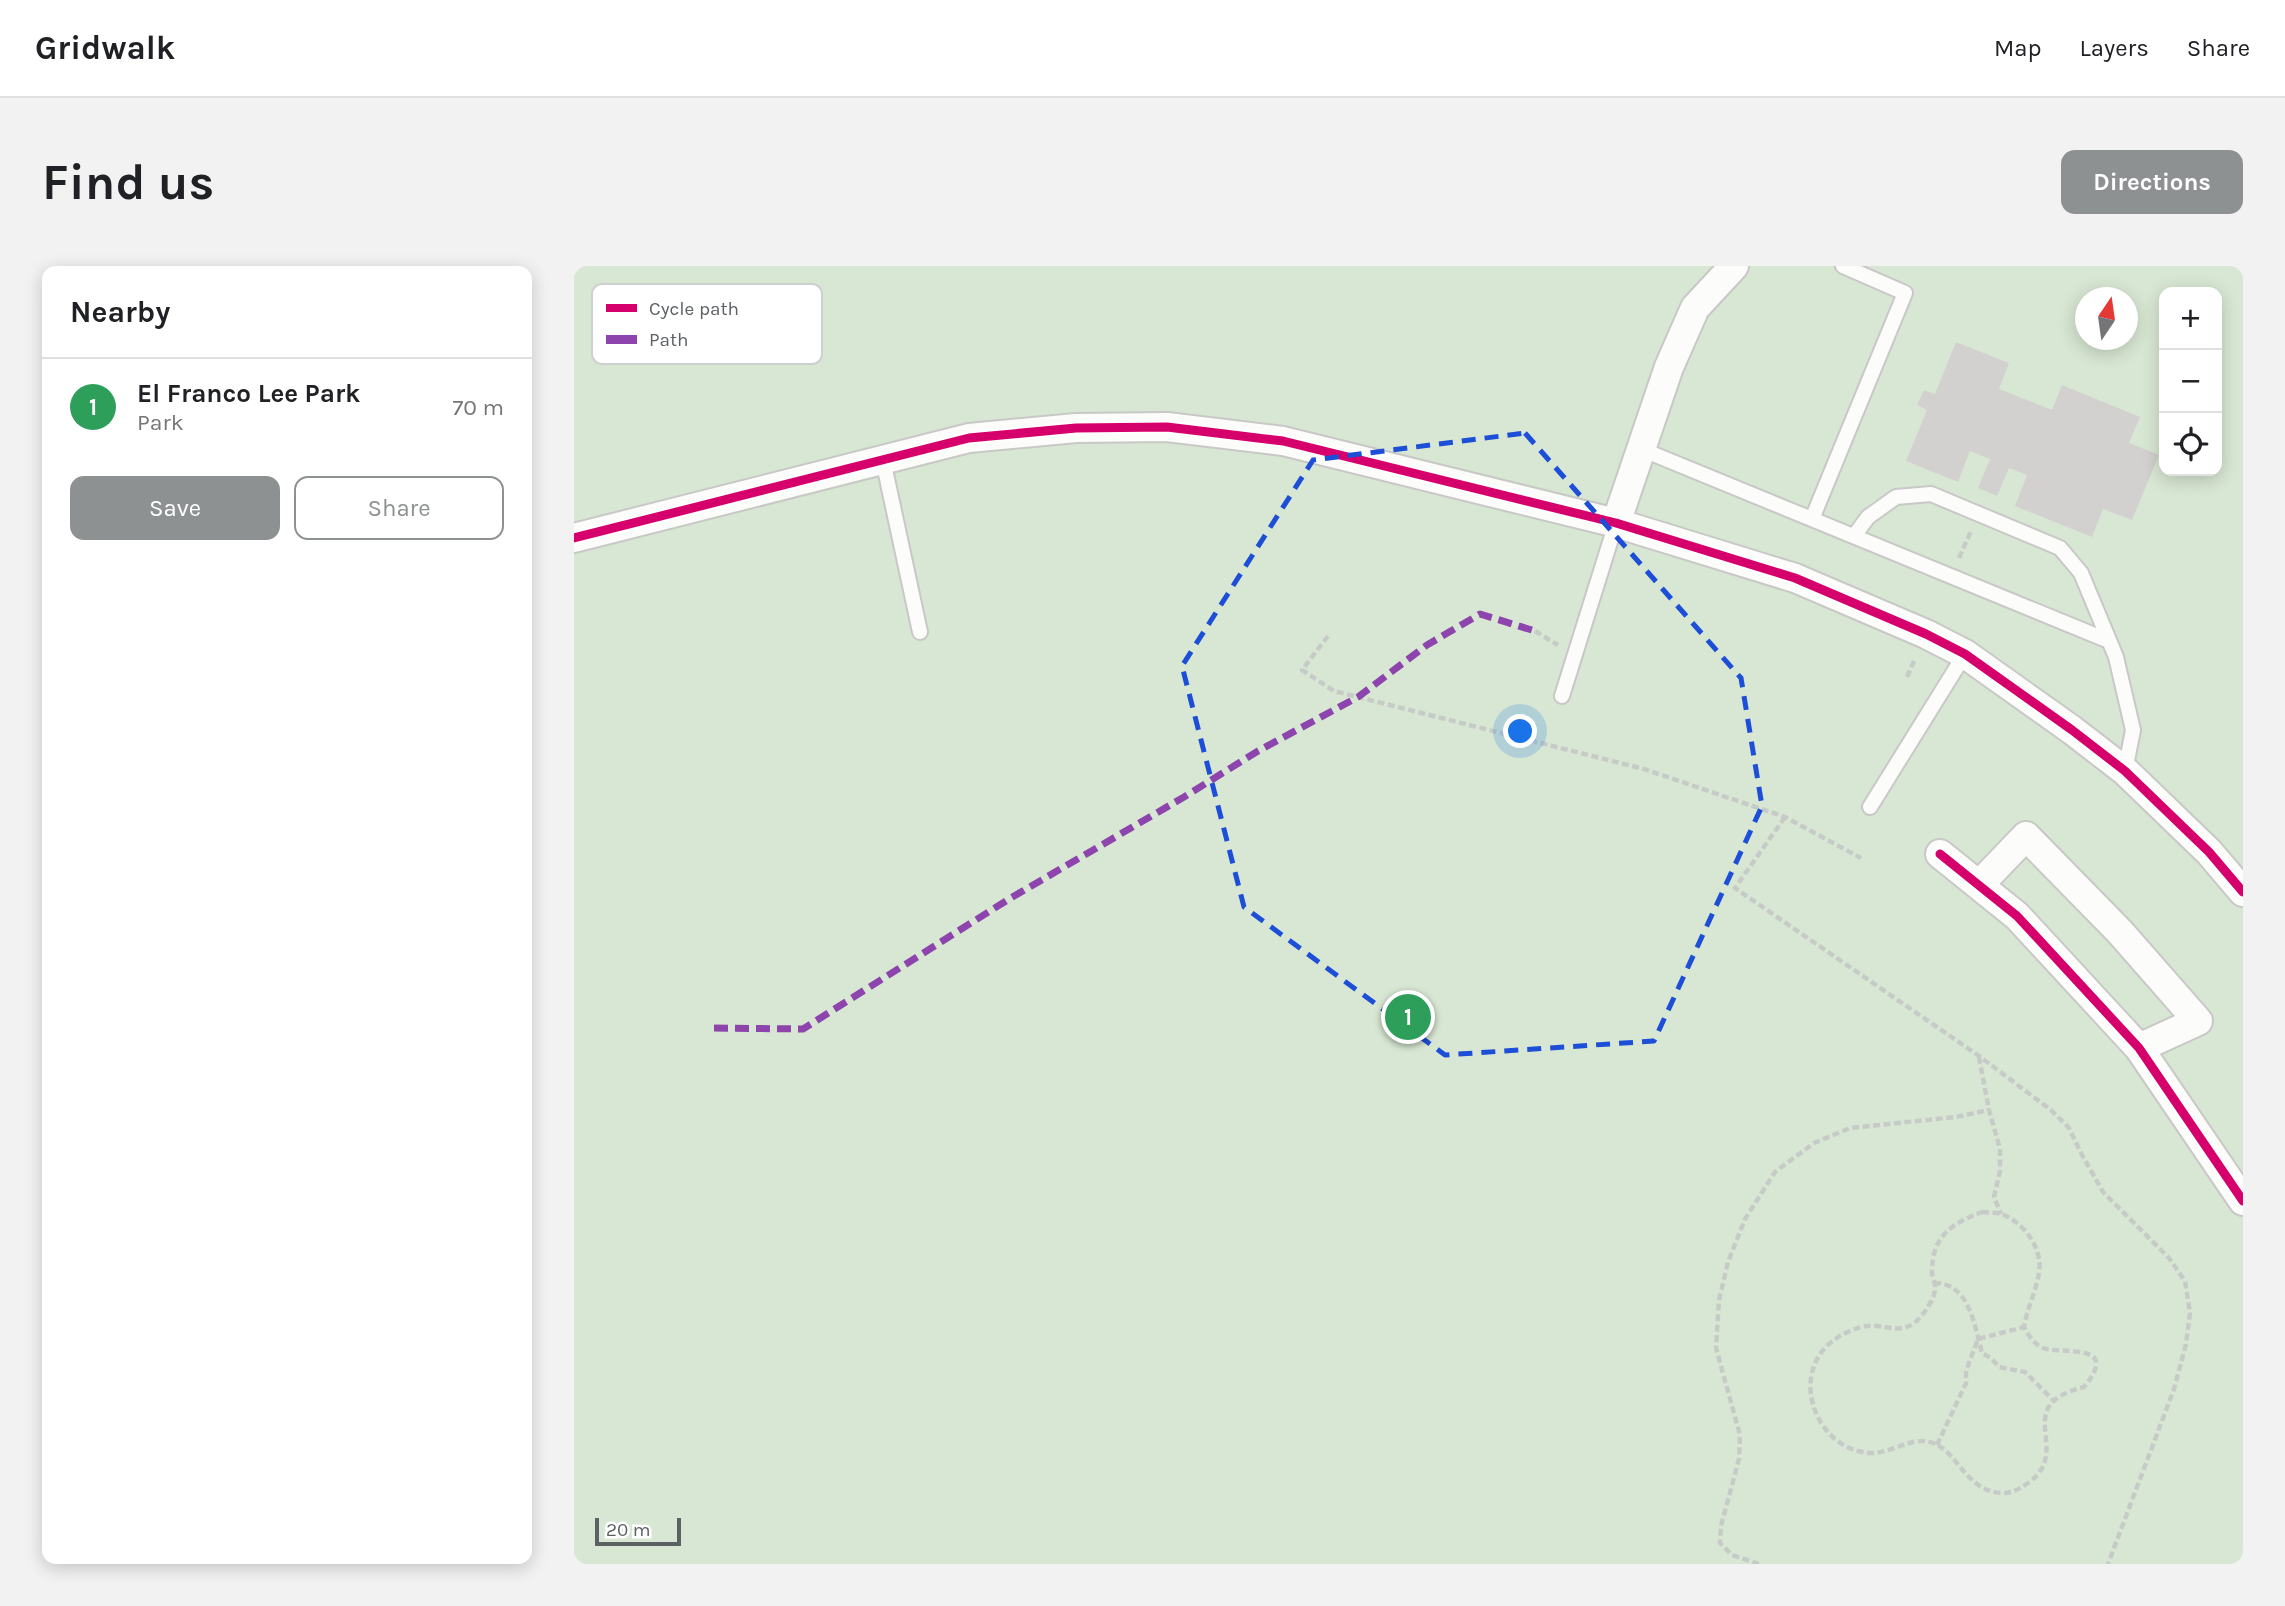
<!DOCTYPE html>
<html lang="en">
<head>
<meta charset="utf-8">
<style>
  body { margin:0; font-family:Karla,sans-serif; background:#f2f2f2; color:#202124 }
  .controls { position:absolute; right:21px; top:21px; display:grid; overflow:hidden; border-radius:14px; box-shadow:0 4px 18px #0003 }
  .controls button { width:63px; height:63px; display:grid; place-items:center; padding:0; border:0; border-bottom:2px solid #e0e0e0; background:#fff; color:#202124; font:35px sans-serif }
  .compass { position:absolute; left:1501px; top:21px; width:63px; height:63px; border-radius:50%; background:#fff; box-shadow:0 4px 18px #0003; rotate:13deg }
  .scale { position:absolute; left:21px; bottom:18px; width:86px; box-sizing:border-box; padding-left:7px; border:4px solid #5c6164; border-top:0; font-size:19px; line-height:24px; white-space:nowrap; color:#5c6164; -webkit-text-stroke:5px #fff; paint-order:stroke }
  .you { position:absolute; left:947px; top:466px; width:24px; height:24px; margin:-18px; border:5px solid #fff; border-radius:50%; background:#1a73e8; box-shadow:0 0 0 10px #1a73e833 }
  .badge { display:grid; place-items:center; width:46px; height:46px; border-radius:50%; background:#8e9192; color:#fff; font-size:23px; font-weight:700 }
  .pin { position:absolute; translate:-50% -50%; border:4px solid #fff; box-shadow:0 2px 7px #0006 }
  .list { margin:0; padding:0; list-style:none }
  h2 { display:flex; justify-content:space-between; align-items:center; height:91px; margin:0; padding:0 28px; font-size:30px }
  h2 small { font-size:23px; font-weight:400; color:#757577 }
  .list li { display:grid; grid-template-columns:46px 1fr auto; gap:21px; align-items:center; box-sizing:border-box; height:98px; padding:0 28px; border-top:2px solid #e0e0e0 }
  .list b { display:block; font-size:26px; white-space:nowrap }
  .list p { margin:0; font-size:23px; white-space:nowrap; color:#757577 }
  .list em { font-size:23px; font-style:normal; color:#757577 }
  .actions { display:flex; gap:14px; padding:21px 28px }
  .actions a { flex:1; padding:16px 0; border:2px solid #8e9192; border-radius:14px; text-align:center; font-size:24px; color:#8e9192 }
  .actions .main { background:#8e9192; color:#fff }
  .icon { flex:none; width:38px; height:38px; fill:none; stroke:currentColor; stroke-width:2; stroke-linecap:round; stroke-linejoin:round }
  .map { position:relative; flex:none; width:1669px; height:1298px; overflow:hidden; border-radius:14px }
  header { display:flex; align-items:center; gap:42px; box-sizing:border-box; height:98px; padding:0 35px; background:#fff; border-bottom:2px solid #e0e0e0 }
  header strong { font-size:33px }
  nav { display:flex; gap:38px; margin-inline-start:auto; font-size:24px }
  .intro { display:flex; align-items:center; justify-content:space-between; box-sizing:border-box; height:168px; padding:0 42px }
  h1 { margin:0; font-size:49px }
  .button { padding:18px 32px; border-radius:14px; background:#8e9192; color:#fff; font-size:24px; font-weight:700 }
  main { display:flex; gap:42px; padding:0 42px }
  aside { flex:1; background:#fff; border-radius:14px; box-shadow:0 4px 18px #0003 }
  .map>svg:first-child { display:block }
  .green { fill:#d8e7d3; fill-rule:evenodd }
  .building { fill:#d2d1d0 }
  .lines { fill:none; stroke-linecap:round; stroke-linejoin:round }
  .service-casing { stroke:#c8c8c7; stroke-width:18 }
  .minor-casing { stroke:#c8c8c7; stroke-width:32 }
  .path { stroke:#c7cbc8; stroke-width:4.5; stroke-dasharray:7 3.5; stroke-linecap:butt }
  .service { stroke:#fcfcfb; stroke-width:14 }
  .minor { stroke:#fcfcfb; stroke-width:28 }
  .quiet { stroke:#8e44ad; stroke-width:7; stroke-dasharray:14 7; stroke-linecap:butt }
  .cycleway-casing { stroke:#fff; stroke-width:13 }
  .cycleway { stroke:#d6006c; stroke-width:9 }
  .marked { fill:none; stroke:#1d4ed8; stroke-width:5; stroke-dasharray:14 9; stroke-linejoin:round }
  .key { fill:#fff; stroke:#ced0d0; stroke-width:2 }
  .key-label { font-size:19px; fill:#5c6164 }
</style>
</head>
<body>
<header>
<strong>Gridwalk</strong>
<nav><a>Map</a><a>Layers</a><a>Share</a></nav>
</header>
<div class="intro"><h1>Find us</h1><a class="button">Directions</a></div>
<main>
<aside>
<h2>Nearby<small></small></h2>
<ul class="list">
<li><span class="badge" style="background:#2e9e5b">1</span><div><b>El Franco Lee Park</b><p>Park</p></div><em>70 m</em></li>
</ul>
<div class="actions"><a class="main">Save</a><a>Share</a></div>
</aside>
<div class="map">
<svg width="1669" height="1298" viewBox="0 0 1669 1298">
  <rect width="100%" height="100%" fill="#eceae7"/>
  <!-- green -->
  <path class="green" d="M0,0H1669V1298H0ZM1590,26H1643V205H1590ZM1512,32H1554V74H1512Z"/>
  <!-- building -->
  <path class="building" d="M1382,76L1435,97L1425,123L1478,144L1488,119L1566,151L1555,177L1585,189L1558,254L1529,243L1518,271L1441,240L1453,209L1435,202L1423,230L1404,222L1416,193L1396,185L1384,216L1332,195L1353,144L1343,139L1350,124L1361,128Z"/>
  <g class="lines">
    <!-- service casing -->
    <g class="service-casing">
      <path id="service" d="M1067,183L1535,375
        M309,194L346,366
        M1238,253L1331,27L1269,0
        M1280,270L1294,251L1322,231L1357,228L1486,282L1507,307L1542,391L1559,464L1551,505
        M988,430L1042,257
        M1296,541L1391,388"/>
    </g>
    <!-- minor casing -->
    <g class="minor-casing">
      <path id="minor" d="M1042,257L1095,101L1121,42L1160,0
        M0,272L395,172L502,162L593,161L709,175L1042,257L1221,312L1352,368L1391,388L1498,464L1551,505L1635,586L1669,626
        M1366,588L1443,650L1565,782L1669,935
        M1405,619L1452,570L1546,666L1624,755L1565,782"/>
    </g>
    <!-- path -->
    <path class="path" d="M1385,292L1397,265
      M961,365L984,379
      M754,370L728,404L760,425L1070,503L1211,551L1287,592
      M1333,411L1341,393
      M1211,551L1161,622L1405,790L1477,844L1495,862L1508,889L1529,926L1595,992L1611,1015L1616,1047L1612,1078L1600,1123L1534,1298
      M1405,791L1415,844L1426,883V905L1420,931L1427,948
      M1408,946C1415,947 1423,946 1430,949C1451,958 1469,983 1465,1007C1462,1025 1453,1043 1450,1061C1454,1069 1460,1078 1469,1082C1487,1089 1548,1075 1510,1121C1434,1140 1501,1184 1454,1217C1447,1222 1439,1227 1430,1227C1388,1227 1383,1176 1349,1175C1331,1175 1315,1187 1297,1187C1242,1185 1213,1108 1260,1074C1269,1067 1283,1061 1294,1060C1314,1058 1330,1072 1348,1049C1353,1043 1362,1030 1361,1021C1361,1016 1358,1011 1358,1006C1358,970 1377,958 1408,946Z
      M1360,1017C1396,1017 1400,1059 1408,1087L1417,1092L1425,1101L1451,1106L1479,1134
      M1363,1179L1392,1117V1105L1404,1073L1450,1061
      M1185,1298L1158,1289L1146,1277L1147,1260L1165,1193L1166,1169L1142,1082L1145,1034L1154,996L1171,953L1201,906L1240,877L1276,862L1382,851L1415,844"/>
    <!-- service -->
    <use href="#service" class="service"/>
    <!-- minor -->
    <use href="#minor" class="minor"/>
    <!-- quiet -->
    <path class="quiet" d="M140,762L229,763L435,633L610,531L684,485L784,431L853,379L906,348L961,365"/>
    <!-- cycleway casing -->
    <g class="cycleway-casing">
      <path id="cycleway" d="M0,272L395,172L502,162L593,161L709,175L1042,257L1221,312L1352,368L1391,388L1498,464L1551,505L1635,586L1669,626
        M1366,588L1443,650L1565,782L1669,935"/>
    </g>
    <!-- cycleway -->
    <use href="#cycleway" class="cycleway"/>
  </g>
  <!-- marked area -->
  <path class="marked" d="M951,167L1167,412L1188,540L1080,775L871,789L670,641L608,400L739,194Z"/>
  <!-- legend -->
  <rect x="18" y="18" width="230" height="80" rx="10" class="key"/>
  <rect x="32" y="38" width="31" height="8" fill="#d6006c"/>
  <rect x="32" y="69" width="31" height="9" fill="#8e44ad"/>
  <g class="key-label">
    <text x="75" y="49">Cycle path</text>
    <text x="75" y="80">Path</text>
  </g>
</svg>
<div class="controls">
<button>+</button>
<button>−</button>
<button><svg class="icon" aria-label="locate" viewBox="0 0 24 24"><circle cx="12" cy="12" r="6"/><path d="M12 2v4M12 18v4M2 12h4M18 12h4"/></svg></button>
</div>
<svg class="compass" viewBox="-18 -18 36 36"><path d="M0-13l5 13h-10z" fill="#e53935"/><path d="M0 13l5-13h-10z" fill="#757577"/></svg>
<div class="scale">20 m</div>
<div class="you"></div>
<div class="pin badge" style="left:834px;top:751px;background:#2e9e5b">1</div>
</div>
</main>
</body>
</html>
